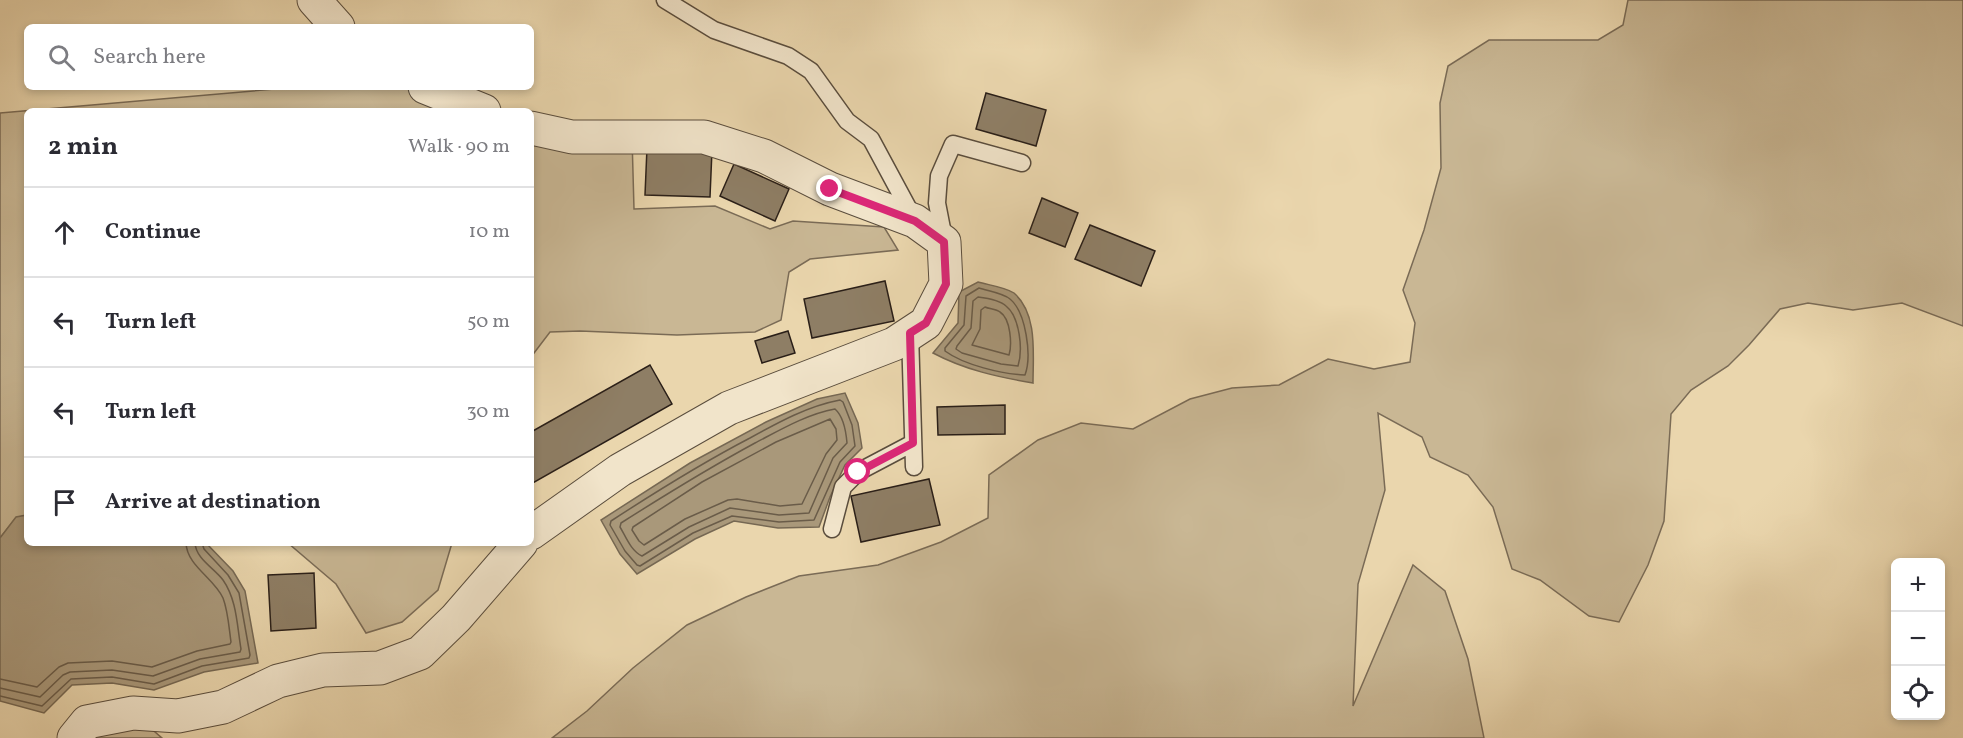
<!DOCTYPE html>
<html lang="en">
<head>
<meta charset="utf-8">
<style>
  body { margin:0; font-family:Vollkorn,serif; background:#f7f7f7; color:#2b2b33 }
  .controls { position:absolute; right:18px; bottom:18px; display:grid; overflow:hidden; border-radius:9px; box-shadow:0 3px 9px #0003 }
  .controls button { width:54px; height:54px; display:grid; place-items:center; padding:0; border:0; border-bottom:2px solid #e1e1e2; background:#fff; color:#2b2b33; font:30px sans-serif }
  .stop { position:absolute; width:18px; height:18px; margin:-14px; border:4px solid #db2777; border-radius:50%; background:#fff }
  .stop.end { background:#db2777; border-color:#fff; box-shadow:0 2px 6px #0008 }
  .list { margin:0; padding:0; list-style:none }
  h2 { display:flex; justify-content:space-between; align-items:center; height:78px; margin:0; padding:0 24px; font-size:26px }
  h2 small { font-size:20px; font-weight:400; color:#7c7c81 }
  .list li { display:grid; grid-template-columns:39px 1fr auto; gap:18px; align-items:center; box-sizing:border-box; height:90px; padding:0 24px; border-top:2px solid #e1e1e2 }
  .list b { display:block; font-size:22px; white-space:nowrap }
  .list em { font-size:20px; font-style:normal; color:#7c7c81 }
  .icon { flex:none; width:33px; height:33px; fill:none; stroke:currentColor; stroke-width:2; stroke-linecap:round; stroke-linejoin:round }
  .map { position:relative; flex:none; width:1963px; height:738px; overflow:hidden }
  .search { position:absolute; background:#fff; box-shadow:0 3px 9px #0003; left:24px; top:24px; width:510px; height:66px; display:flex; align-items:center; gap:15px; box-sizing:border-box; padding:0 21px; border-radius:9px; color:#7c7c81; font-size:22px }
  .panel { position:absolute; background:#fff; box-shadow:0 3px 9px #0003; left:24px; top:108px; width:510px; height:438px; border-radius:9px }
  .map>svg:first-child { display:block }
  .green { fill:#c9b794; stroke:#7a6b56; stroke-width:1.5 }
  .water { fill:#a9987a; stroke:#766853; stroke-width:1.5 }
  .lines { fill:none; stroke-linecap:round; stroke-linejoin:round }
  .shore { stroke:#6a5c49; stroke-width:1.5 }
  .building { fill:#8e7e65; stroke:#2a1f18; stroke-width:1.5 }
  .service-casing { stroke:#5a4d3d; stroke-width:19 }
  .minor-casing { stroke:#5a4d3d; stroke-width:35 }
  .service { stroke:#f1e4ca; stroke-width:16 }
  .minor { stroke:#f1e4ca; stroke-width:33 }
  .route { stroke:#db2777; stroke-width:8 }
</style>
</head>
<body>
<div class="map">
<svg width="1963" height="738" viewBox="0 0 1963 738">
  <rect width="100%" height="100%" fill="#ead6ad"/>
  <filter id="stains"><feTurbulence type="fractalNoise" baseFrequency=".00333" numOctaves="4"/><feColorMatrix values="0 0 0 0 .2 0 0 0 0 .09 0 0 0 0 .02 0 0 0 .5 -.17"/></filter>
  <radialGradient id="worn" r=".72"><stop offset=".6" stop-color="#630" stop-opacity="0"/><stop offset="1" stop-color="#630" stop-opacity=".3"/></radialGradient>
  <!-- green -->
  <path class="green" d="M1628,0H1963V326L1902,303L1853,310L1808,303L1780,309L1749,345L1728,366L1691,390L1671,414L1664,521L1648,565L1619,622L1589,616L1540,580L1512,569L1493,507L1468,475L1430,457L1422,437L1378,413L1385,490L1358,584L1353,706L1413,565L1445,591L1468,659L1484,738H552L587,711L633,668L687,625L746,597L799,576L878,565L941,542L988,518L989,475L1038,440L1081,423L1133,429L1190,399L1232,388L1279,385L1328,359L1374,369L1410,362L1415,323L1403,290L1424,230L1441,168L1440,103L1448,66L1489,40H1598L1623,25Z
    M298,87H425L484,111H27V515L16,518L0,538V113Z
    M531,128L632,137L634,209L715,206L770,229L793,221L884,227L898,250L810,259L789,272L781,320L755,332L677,335L580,331L550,332L531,357Z
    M288,543H452L438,590L402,622L366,633L336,584Z
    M133,713L162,738H74Z"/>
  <!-- water -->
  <path class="water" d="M978,282C988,285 1005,287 1014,293C1038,314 1033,354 1033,383C998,377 965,370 933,353L958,323L959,292Z
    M845,393L858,423L862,448L845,465L830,497L819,527L778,528L734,521L695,539L637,574L620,554L601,520L690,463L766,422L817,399Z
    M27,515V543H206L233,571L245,591L258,663L204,672L154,690L112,683L72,685L44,713L0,701V538L16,517Z"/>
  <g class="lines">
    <!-- shore -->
    <path class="shore" d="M979,288C988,291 1003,293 1010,299C1026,312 1032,356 1025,375C1002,374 964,365 945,351V348L964,325L966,296Z
      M978,297C986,298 1000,300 1006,306C1020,317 1023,350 1018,366L1001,364L962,353L956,349L957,346L971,328L973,301Z
      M985,307C989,309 996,309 1000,312C1011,319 1012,345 1009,355L972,345L980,329L981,310Z
      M840,400L843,402L852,425L855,446L840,462L814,520L779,522L732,516L693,533L640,566L637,565L625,551L610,525L611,521C657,491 702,463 750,438C779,422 808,406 840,400Z
      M835,409C844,417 846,431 847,443L833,458L809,513L779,515L730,508L689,527L642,556C631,551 626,537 620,527L621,523C665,495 709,468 755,443C780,430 807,414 835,409Z
      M830,419L836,429L837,440L826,454L802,504L780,506L737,499L728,500L685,519L644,545L639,541L632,530L633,527L702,482L776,442Z
      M0,679L37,687L59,667L68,663L112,661L152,667L197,651L230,644L231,642C229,628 228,611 223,598C214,578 187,566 186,543
      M0,688L40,697L63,675L70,672L112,670L153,676L200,659L240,652L241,649C237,626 237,600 223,580C214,568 196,559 195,543
      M0,696L42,706L71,679L112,677L154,684L202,666L249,658L250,655L239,593L228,575L204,549L202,543"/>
  </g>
  <!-- building -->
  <path class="building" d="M986,93L1046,110L1036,146L976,129Z
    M647,148L712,150L710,197L645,195Z
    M734,164L789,189L775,221L720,196Z
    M1042,198L1078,213L1065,247L1029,233Z
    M1090,225L1155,251L1141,286L1075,259Z
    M885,281L894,321L812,338L804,299Z
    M788,331L795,353L762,363L755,341Z
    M650,365L672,404L531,484V432Z
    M1005,405V434L938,435L937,407Z
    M929,479L940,525L861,542L851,496Z
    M314,573L316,628L271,631L268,575Z"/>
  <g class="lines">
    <!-- service casing -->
    <g class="service-casing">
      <path id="service" d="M665,0L714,30L788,56L811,71L847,121L871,139L913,217
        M944,239L937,203L939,176L953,144L1022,163
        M910,333L914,467
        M832,529L843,487L858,472L913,443"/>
    </g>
    <!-- minor casing -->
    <g class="minor-casing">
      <path id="minor" d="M314,0L338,27
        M425,87L484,111
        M531,128L572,137H704L764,156L830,189L915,221L944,242L946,284L926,323L894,344L729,408L620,470L531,533
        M74,738L87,722L133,713L178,716L223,707L278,681L323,670L380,668L420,653L456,618L521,543"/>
    </g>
    <!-- service -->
    <use href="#service" class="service"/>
    <!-- minor -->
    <use href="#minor" class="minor"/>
  </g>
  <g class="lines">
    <!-- route -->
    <path class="route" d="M830,189L915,221L944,242L946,284L926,323L910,333L913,443L858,472"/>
  </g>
  <rect width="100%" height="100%" filter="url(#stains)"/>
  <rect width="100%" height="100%" fill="url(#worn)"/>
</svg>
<div class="controls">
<button>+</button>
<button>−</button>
<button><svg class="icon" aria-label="locate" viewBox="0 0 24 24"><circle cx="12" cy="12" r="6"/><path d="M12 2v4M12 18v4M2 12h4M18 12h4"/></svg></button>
</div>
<div class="stop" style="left:858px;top:472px"></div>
<div class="stop end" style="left:830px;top:189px"></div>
<div class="search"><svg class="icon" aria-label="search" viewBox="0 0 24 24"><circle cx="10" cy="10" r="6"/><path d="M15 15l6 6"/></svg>Search here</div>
<section class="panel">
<h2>2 min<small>Walk · 90 m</small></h2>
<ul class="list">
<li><svg class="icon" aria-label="ahead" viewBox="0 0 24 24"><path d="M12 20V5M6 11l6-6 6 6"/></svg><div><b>Continue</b></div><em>10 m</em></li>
<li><svg class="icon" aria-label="left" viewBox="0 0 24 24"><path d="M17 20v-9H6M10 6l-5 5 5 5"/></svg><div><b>Turn left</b></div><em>50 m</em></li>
<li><svg class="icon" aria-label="left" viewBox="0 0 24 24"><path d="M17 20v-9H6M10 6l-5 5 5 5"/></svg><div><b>Turn left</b></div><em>30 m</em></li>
<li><svg class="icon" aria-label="arrive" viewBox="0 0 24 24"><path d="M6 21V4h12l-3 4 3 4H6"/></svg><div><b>Arrive at destination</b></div></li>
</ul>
</section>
</div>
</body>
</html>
